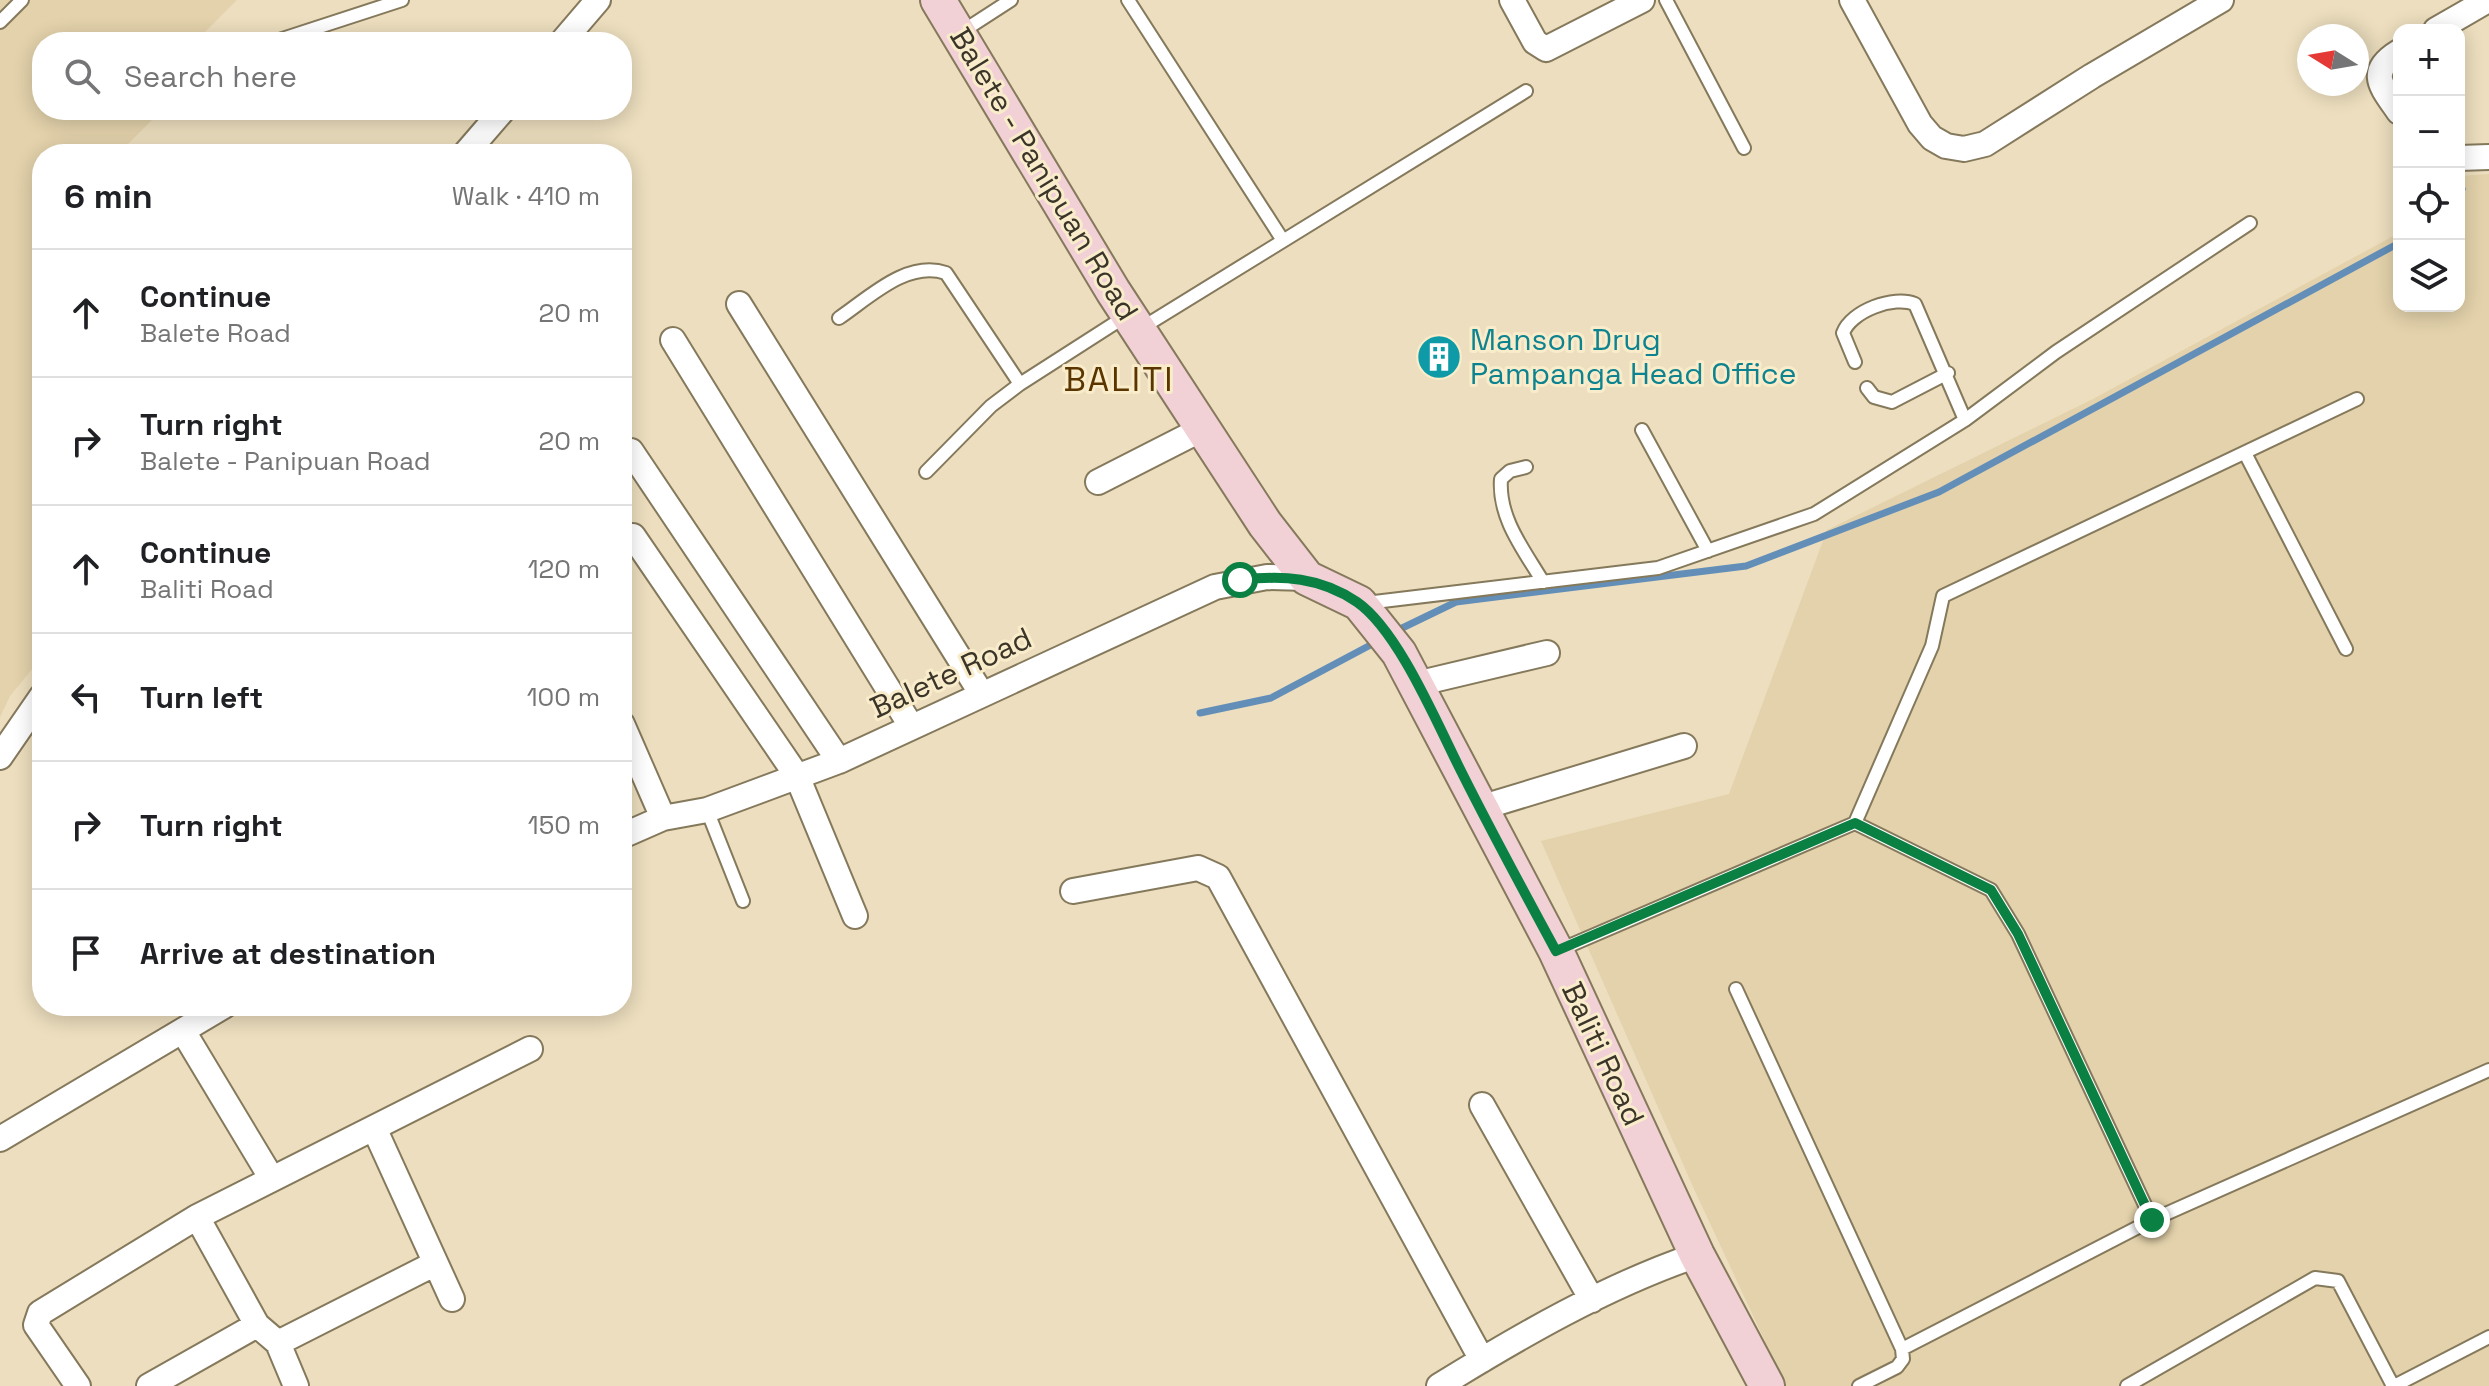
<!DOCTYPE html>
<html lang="en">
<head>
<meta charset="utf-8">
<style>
  body { margin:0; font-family:"Space Grotesk",sans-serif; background:#f2f2f2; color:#202124 }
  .controls { position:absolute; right:24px; top:24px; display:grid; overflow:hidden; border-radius:16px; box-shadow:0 4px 20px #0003 }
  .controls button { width:72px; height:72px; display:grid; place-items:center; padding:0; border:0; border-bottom:2px solid #e0e0e0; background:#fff; color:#202124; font:40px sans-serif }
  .compass { position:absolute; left:2297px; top:24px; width:72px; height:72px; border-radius:50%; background:#fff; box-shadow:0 4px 20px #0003; rotate:281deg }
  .stop { position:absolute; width:24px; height:24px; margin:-18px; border:6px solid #0b8043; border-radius:50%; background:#fff }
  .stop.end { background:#0b8043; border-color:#fff; box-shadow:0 2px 8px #0008 }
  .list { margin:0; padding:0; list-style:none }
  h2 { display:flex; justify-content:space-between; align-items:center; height:104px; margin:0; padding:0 32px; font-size:34px }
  h2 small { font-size:26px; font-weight:400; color:#757577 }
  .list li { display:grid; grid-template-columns:52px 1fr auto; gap:24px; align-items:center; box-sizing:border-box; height:128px; padding:0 32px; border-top:2px solid #e0e0e0 }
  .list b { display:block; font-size:30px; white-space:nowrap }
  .list p { margin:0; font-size:26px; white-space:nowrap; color:#757577 }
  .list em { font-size:26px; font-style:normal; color:#757577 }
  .icon { flex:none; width:44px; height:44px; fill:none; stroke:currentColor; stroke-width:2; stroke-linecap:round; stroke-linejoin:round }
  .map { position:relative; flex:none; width:2489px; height:1386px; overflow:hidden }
  .search { position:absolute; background:#fff; box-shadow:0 4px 20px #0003; left:32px; top:32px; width:600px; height:88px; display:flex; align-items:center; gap:20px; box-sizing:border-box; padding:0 28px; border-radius:32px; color:#757577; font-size:30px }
  .panel { position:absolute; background:#fff; box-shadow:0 4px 20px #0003; left:32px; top:144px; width:600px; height:872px; border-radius:32px }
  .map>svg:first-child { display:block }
  .built { fill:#e3d2ab }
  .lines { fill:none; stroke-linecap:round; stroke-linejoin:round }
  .stream { stroke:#638eb8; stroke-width:7 }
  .service-casing { stroke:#85795c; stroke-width:16 }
  .minor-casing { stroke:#85795c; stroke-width:28 }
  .secondary-casing { stroke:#85795c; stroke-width:38 }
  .service { stroke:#fff; stroke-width:12 }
  .minor { stroke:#fff; stroke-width:24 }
  .secondary { stroke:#f1d0d6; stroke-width:34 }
  .route { stroke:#0b8043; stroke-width:10 }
  .labels { text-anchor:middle; stroke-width:6; stroke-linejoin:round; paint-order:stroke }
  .street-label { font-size:30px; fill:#3a3528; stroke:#f9eccb }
  .culture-label { font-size:30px; fill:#0d838f; stroke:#f9eccb; text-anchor:start }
  .quarter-label { font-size:34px; letter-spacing:2px; fill:#5a3500; stroke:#f9eccb }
</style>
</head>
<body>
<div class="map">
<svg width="2489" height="1386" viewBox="0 0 2489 1386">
  <rect width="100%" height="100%" fill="#ecdebe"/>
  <!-- built -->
  <path class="built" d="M0,0H237L195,42H42V110H162L118,154H42V657L10,696L0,717Z
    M2489,174V1386H1786L1694,1189L1541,841L1729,794L1827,530L2093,399L2399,233V306H2459V176Z"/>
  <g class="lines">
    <!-- stream -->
    <path class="stream" d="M2459,192L2462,189
      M1396,631L1456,602L1746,566L1939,492L2399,243
      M1200,713L1271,698L1378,641"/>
    <!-- service casing -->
    <g class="service-casing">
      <path id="service" d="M1128,0L1282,239
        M1666,0L1744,148
        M0,22L22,0
        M960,33L1011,0
        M273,42L402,0
        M839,318C870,297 907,260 946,273L1020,384L1126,316
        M1140,329L1526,91
        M1855,362L1843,333C1851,311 1894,295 1915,304L1965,420
        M1867,388L1874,397L1892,402L1948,373
        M1642,430L1708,551
        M2246,455L2346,649
        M1526,467L1510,471L1501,479C1498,518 1524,550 1543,582
        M926,472L991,406L1020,384
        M1366,603L1658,568L1814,514L1965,420L2056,352L2250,223
        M707,810L743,901
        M1557,951L1855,823
        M1736,989L1902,1349L1903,1359L1897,1367L1859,1386
        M2152,1220L2018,934L1991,890L1855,823L1932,646L1943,596L2357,399
        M1902,1349L2152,1220L2489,1070
        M2127,1386L2315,1278L2338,1281L2393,1386
        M2394,1386L2489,1337"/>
    </g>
    <!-- minor casing -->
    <g class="minor-casing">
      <path id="minor" d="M1512,0L1535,42L1546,49L1642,0
        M1852,0L1920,124L1932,138L1946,146L1964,149L1985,144L2092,76L2221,0
        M2436,30L2488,0
        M562,42L598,0
        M2399,52C2366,72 2382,87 2399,112
        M465,154L503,110
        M2459,158L2489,157
        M739,304L981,693
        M673,340L911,726
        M631,451L839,761
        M1098,482L1202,429
        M633,536L797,776L855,916
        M1416,684L1547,653
        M622,724L663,818
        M0,757L42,696
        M1480,808L1684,746
        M622,836L663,818L707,810L839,761L1215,587L1267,577L1307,578
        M1073,891L1198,868L1218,877L1482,1360
        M183,1031L272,1179
        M1482,1105L1592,1300
        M375,1130L452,1299
        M0,1139L224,1006
        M197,1217L257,1325L278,1343L434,1264
        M278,1343L296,1386
        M78,1386L36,1325L40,1313L197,1217L530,1049
        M149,1386L257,1325
        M1439,1386C1520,1336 1606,1286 1697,1255"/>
    </g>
    <!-- secondary casing -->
    <g class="secondary-casing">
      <path id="secondary" d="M938,0L1113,291L1265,524L1307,578L1359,603L1399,653L1556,951L1697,1255L1767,1386"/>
    </g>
    <!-- service -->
    <use href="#service" class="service"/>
    <!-- minor -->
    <use href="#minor" class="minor"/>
    <!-- secondary -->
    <use href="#secondary" class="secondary"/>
  </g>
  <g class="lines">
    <!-- route -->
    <path class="route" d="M1240,580C1283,575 1320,577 1357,602C1399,631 1438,726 1462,773C1492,833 1524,892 1556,951L1855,823L1991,890L2018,934L2152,1220"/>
  </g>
  <!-- icons -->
  <defs>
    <g id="building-disc" transform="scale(2.3)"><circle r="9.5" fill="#0f9aa8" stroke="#f9eccb"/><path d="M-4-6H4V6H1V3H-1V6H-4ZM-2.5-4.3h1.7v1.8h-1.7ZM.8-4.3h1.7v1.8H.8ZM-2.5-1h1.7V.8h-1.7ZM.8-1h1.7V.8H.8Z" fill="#fff"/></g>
  </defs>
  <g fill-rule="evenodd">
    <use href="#building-disc" x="1439" y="357"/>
  </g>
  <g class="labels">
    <!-- street labels -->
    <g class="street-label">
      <text transform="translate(1044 174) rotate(59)" y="10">Balete - Panipuan Road</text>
      <text transform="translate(951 673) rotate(-25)" y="10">Balete Road</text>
      <text transform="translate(1603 1054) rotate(65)" y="10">Baliti Road</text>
    </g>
    <!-- culture labels -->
    <g class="culture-label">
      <text x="1470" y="350">Manson Drug<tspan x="1470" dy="34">Pampanga Head Office</tspan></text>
    </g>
    <!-- quarter labels -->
    <g class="quarter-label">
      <text x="1119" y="391">BALITI</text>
    </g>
  </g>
</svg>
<div class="controls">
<button>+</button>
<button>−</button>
<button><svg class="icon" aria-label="locate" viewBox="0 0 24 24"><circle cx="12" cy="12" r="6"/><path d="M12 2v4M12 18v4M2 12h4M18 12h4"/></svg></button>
<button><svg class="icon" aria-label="layers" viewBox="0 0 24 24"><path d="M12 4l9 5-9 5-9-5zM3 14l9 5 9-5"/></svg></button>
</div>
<svg class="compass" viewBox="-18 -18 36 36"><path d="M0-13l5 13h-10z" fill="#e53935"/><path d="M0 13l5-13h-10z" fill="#757577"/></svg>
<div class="stop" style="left:1240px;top:580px"></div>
<div class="stop end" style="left:2152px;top:1220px"></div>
<div class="search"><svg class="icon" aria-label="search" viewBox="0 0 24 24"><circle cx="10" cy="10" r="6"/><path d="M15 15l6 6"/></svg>Search here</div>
<section class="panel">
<h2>6 min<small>Walk · 410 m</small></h2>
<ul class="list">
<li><svg class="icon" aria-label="ahead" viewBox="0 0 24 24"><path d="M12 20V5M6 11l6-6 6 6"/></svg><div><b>Continue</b><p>Balete Road</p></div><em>20 m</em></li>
<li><svg class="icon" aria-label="right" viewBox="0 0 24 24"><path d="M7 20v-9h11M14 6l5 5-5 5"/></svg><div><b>Turn right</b><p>Balete - Panipuan Road</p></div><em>20 m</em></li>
<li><svg class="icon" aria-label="ahead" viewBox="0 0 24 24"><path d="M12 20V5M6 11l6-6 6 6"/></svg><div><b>Continue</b><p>Baliti Road</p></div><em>120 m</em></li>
<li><svg class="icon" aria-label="left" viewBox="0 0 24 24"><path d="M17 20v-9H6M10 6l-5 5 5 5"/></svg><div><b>Turn left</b></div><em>100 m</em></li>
<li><svg class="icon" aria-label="right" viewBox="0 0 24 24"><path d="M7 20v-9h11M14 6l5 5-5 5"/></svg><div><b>Turn right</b></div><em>150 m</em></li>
<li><svg class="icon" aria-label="arrive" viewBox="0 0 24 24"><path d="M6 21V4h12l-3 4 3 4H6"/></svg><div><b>Arrive at destination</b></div></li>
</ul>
</section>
</div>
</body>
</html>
